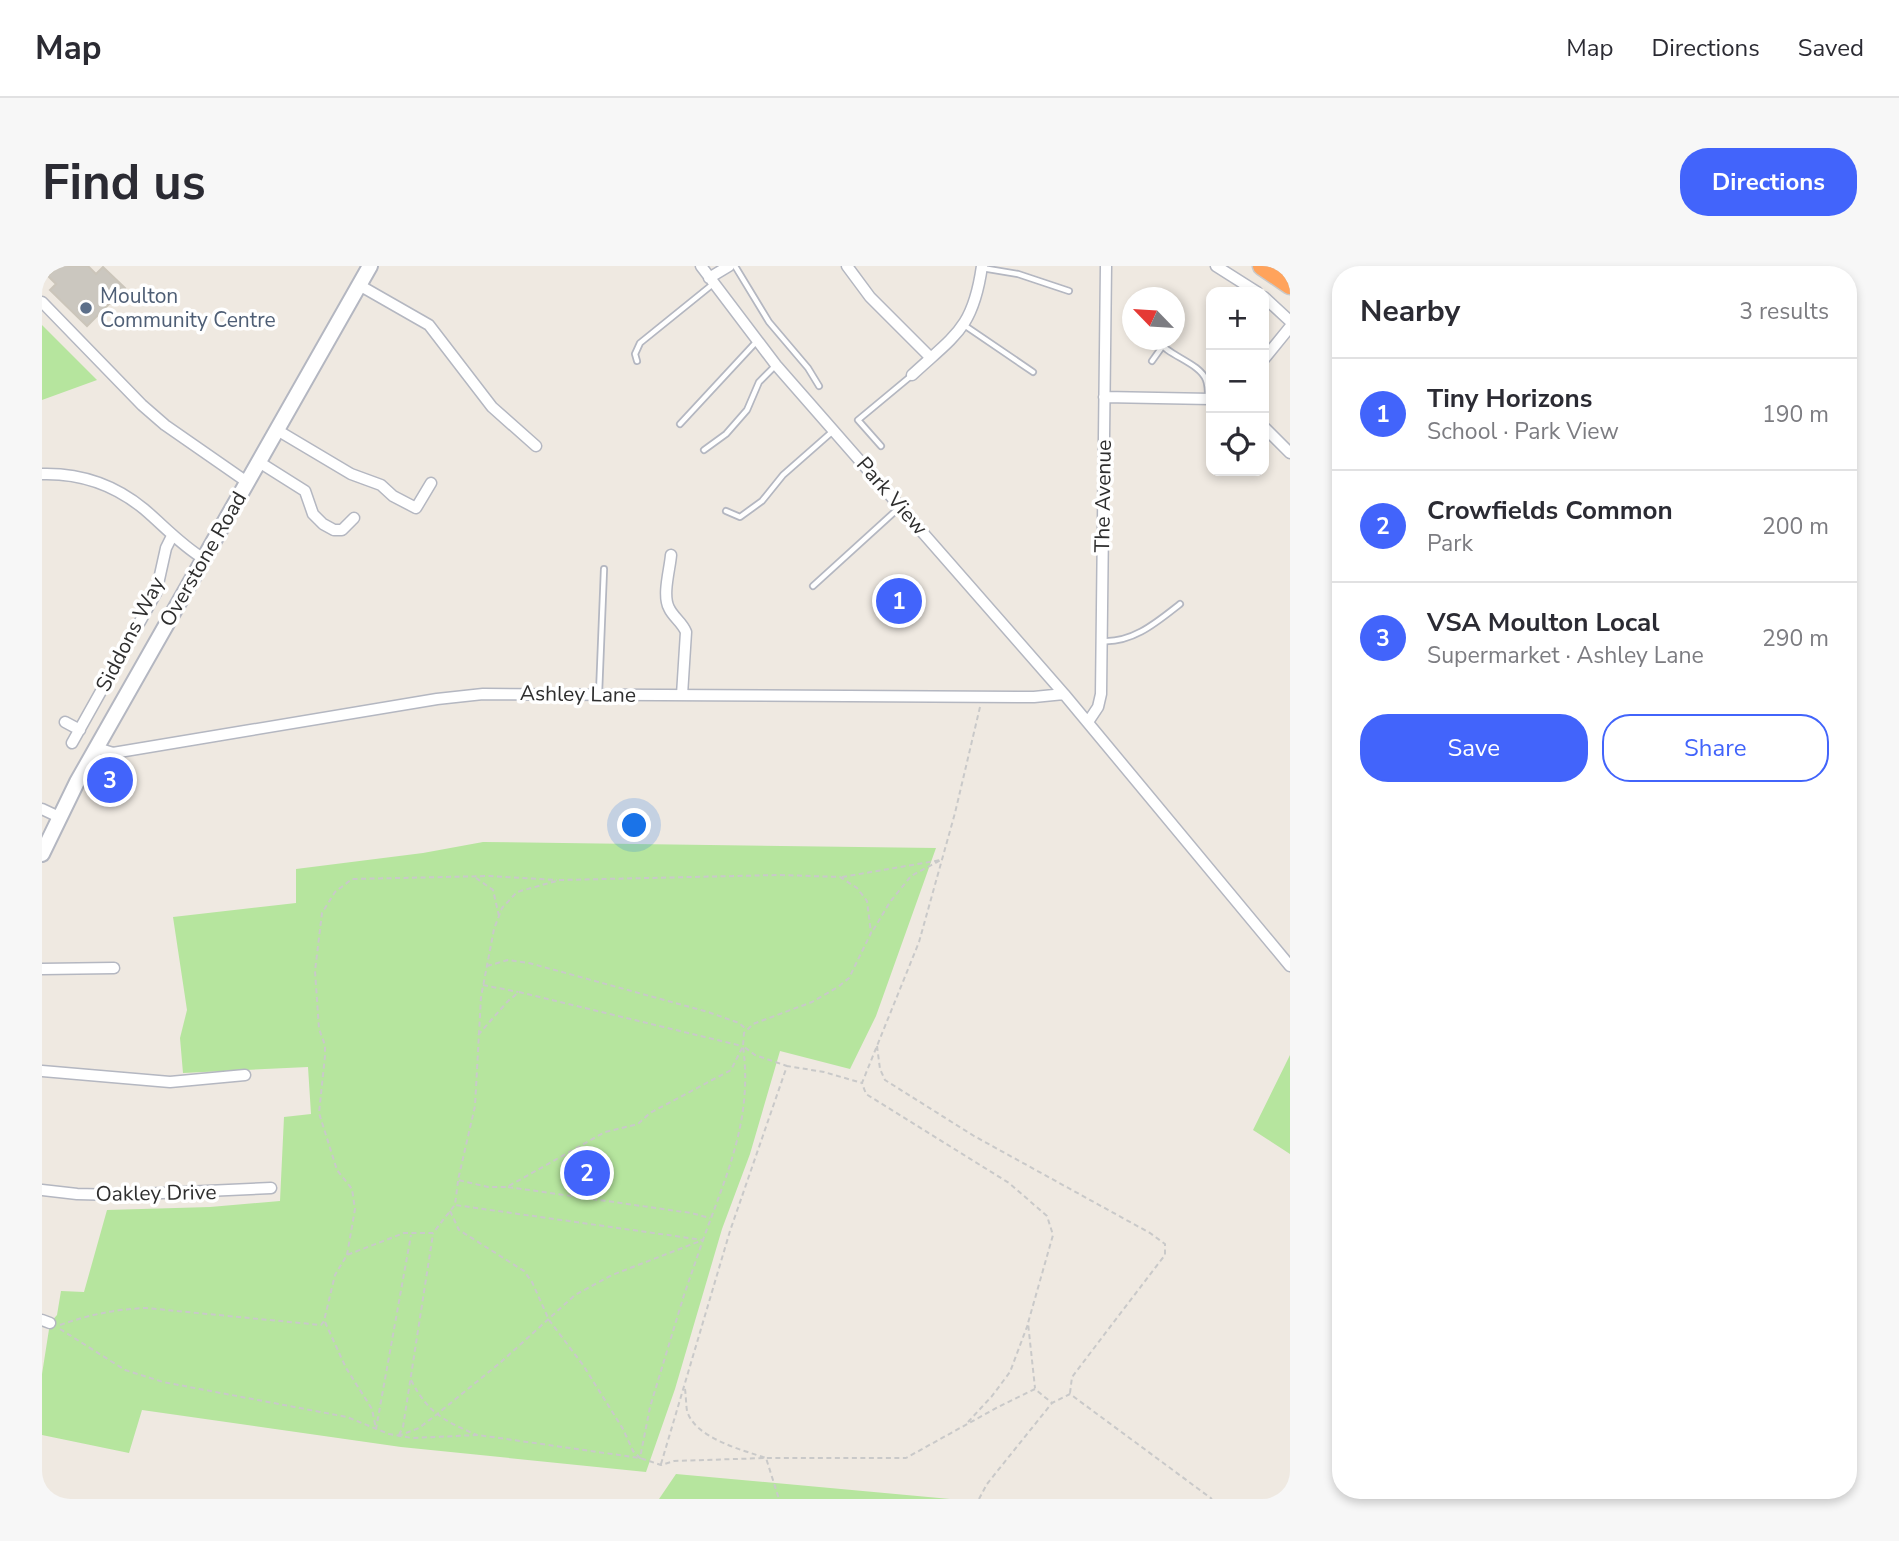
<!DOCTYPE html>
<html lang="en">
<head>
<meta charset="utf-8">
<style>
  body { margin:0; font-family:"Nunito Sans",sans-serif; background:#f7f7f7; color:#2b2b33 }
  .controls { position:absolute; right:21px; top:21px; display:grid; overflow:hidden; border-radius:14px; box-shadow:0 4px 10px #0003 }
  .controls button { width:63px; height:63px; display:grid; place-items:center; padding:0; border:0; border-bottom:2px solid #e1e1e2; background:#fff; color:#2b2b33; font:35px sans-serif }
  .compass { position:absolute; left:1080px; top:21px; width:63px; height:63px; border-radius:50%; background:#fff; box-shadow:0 4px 10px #0003; rotate:295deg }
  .you { position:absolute; left:593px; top:560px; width:24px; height:24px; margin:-18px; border:5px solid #fff; border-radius:50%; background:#1a73e8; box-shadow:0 0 0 10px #1a73e833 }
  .badge { display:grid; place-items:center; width:46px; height:46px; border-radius:50%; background:#4264fb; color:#fff; font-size:23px; font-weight:700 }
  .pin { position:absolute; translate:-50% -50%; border:4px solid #fff; box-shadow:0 2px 7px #0006 }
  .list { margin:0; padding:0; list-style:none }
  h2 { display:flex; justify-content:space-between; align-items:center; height:91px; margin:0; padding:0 28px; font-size:30px }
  h2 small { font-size:23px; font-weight:400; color:#7c7c81 }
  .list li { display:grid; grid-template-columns:46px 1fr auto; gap:21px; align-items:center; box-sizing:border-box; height:112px; padding:0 28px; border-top:2px solid #e1e1e2 }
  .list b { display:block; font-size:26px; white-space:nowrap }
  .list p { margin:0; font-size:23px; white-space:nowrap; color:#7c7c81 }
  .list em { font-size:23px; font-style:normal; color:#7c7c81 }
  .actions { display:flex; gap:14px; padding:21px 28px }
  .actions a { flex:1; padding:16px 0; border:2px solid #4264fb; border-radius:28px; text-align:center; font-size:24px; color:#4264fb }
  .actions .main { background:#4264fb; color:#fff }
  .icon { flex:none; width:38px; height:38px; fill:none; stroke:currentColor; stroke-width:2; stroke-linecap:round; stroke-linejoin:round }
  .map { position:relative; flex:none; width:1248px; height:1233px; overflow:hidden; border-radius:28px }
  header { display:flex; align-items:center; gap:42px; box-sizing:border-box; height:98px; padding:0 35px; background:#fff; border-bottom:2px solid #e1e1e2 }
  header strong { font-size:33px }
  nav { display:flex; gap:38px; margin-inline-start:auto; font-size:24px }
  .intro { display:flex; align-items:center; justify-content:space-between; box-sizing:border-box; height:168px; padding:0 42px }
  h1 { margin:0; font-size:49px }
  .button { padding:18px 32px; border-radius:28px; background:#4264fb; color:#fff; font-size:24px; font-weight:700 }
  main { display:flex; gap:42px; padding:0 42px }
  aside { flex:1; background:#fff; border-radius:28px; box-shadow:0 4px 10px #0003 }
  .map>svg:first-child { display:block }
  .green { fill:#b6e59e }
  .building { fill:#cbc7bf; stroke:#cbc5ba; stroke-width:2 }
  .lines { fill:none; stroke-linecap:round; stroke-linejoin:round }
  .lane-casing { stroke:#b4b7c1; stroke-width:8 }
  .street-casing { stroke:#b4b7c1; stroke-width:13 }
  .secondary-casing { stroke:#b4b7c1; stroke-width:18 }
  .highway-casing { stroke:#c9c9c9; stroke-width:21 }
  .path { stroke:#c9c9c9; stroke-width:2; stroke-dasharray:5 3.5; stroke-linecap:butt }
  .lane { stroke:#fff; stroke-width:4.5 }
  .street { stroke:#fff; stroke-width:10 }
  .secondary { stroke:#fff; stroke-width:14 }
  .highway { stroke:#ffa35c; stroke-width:18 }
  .service-dot { fill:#5c6f8a; stroke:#fff; stroke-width:2.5 }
  .labels { text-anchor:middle; stroke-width:7; stroke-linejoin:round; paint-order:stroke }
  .service-label { font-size:21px; fill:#4e5e75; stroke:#fff; text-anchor:start }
  .street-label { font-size:21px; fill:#2e2e2e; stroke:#fff }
</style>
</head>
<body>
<header>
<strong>Map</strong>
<nav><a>Map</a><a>Directions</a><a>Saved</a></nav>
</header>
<div class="intro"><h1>Find us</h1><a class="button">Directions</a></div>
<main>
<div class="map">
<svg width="1248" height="1233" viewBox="0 0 1248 1233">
  <rect width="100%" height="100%" fill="#efe9e1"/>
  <!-- green -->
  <path class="green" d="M0,59L55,114L0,134Z
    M441,576L894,582L834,750L808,803L738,785L708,888L680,963L633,1123L604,1206L359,1181L100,1144L87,1187L0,1169V1108L8,1057L15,1049L19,1025L42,1026L65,944L168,941L238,935L242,851L269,848L266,801L141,807L138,772L145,744L131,651L254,637V603L381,587Z
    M1248,789V888L1211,864Z
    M634,1208L908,1233H617Z"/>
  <!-- building -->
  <path class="building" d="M16,0H46L54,8L61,1L83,22L45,60L8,24L14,18L6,10Z"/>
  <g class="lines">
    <!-- lane casing -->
    <g class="lane-casing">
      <path id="lane" d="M693,0L727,56L766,102L777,120
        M940,2L976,8L1027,25
        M922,59L991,106
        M1115,74C1126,90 1158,97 1164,114C1166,119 1166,126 1166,131
        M595,95L593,88L598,77L671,18
        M1110,95L1120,81
        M638,158L715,75
        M839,180L816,154L869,110
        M662,184L684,168L705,144L717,116L734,99
        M684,245L698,251L720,235L741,209L791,165
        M771,320L859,240
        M1060,375C1091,377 1115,356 1138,338
        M557,428L562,303"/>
    </g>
    <!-- street casing -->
    <g class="street-casing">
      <path id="street" d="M659,0L734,99L1022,428L1248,700
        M805,0L828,31L889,92
        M1174,0L1215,26
        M667,12L687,0
        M317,19L387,59L450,141L494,180
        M1222,31L1248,55
        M0,36L100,139L123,159L205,216
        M1222,93L1248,61
        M870,109C913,69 931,63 940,0
        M1062,131L1169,133
        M1222,161L1248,187
        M235,164L309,208L339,219L351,230L374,242L389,217
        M217,196L263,225L271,248L281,258L292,264H300L312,252
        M0,208C38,207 73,219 102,243C123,261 139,279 162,293
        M629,289C628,303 620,329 627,342C631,351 640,356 644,366L640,429
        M23,456L38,464
        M1046,456L1056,441L1059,428L1064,0
        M30,477L114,327L124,282L130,270
        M55,482L71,487L395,433L441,428L992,431L1022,428
        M0,543L17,551
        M0,703L72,702
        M0,805L128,816L203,809
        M0,924L35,928L76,929L229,922
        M0,1054L8,1057"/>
    </g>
    <!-- secondary casing -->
    <g class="secondary-casing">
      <path id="secondary" d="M0,588L35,516L328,0"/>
    </g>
    <!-- highway casing -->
    <g class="highway-casing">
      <path id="highway" d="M1220,0L1248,19"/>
    </g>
    <!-- path -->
    <path class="path" d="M938,441L913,547L877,676L820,817L824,828L967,917L1005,950L1011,969L986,1057L993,1122
      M800,611L899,594L869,610L848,636L830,666
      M434,612L451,624L457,650
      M445,700L466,694L487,697L666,746L697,757L704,763
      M441,719L476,726
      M436,769L466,735L477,726L700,780
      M835,780L838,803L843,814L932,870L1108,967L1123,978V989L1116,998L1030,1111L1028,1127
      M466,921L649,947L668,952
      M408,945L417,964L482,1005L490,1016L507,1054L541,1099L581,1163L591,1185L598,1192L608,1141L642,1029L661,974L413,939L416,915
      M305,989L313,943L310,923L295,904L277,847L283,790V779L277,763L273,705L280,647L293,626L310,613L448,610L515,614
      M283,1056L304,1102L330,1143L334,1163L369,969
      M18,1059C46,1049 74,1043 104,1042L279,1059L282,1055L293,1009L305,989L362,967H391L412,940
      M18,1063L83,1104L121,1116L305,1151L347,1168L370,1172L436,1169L598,1192L619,1199L632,1195L724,1192H864L956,1141L993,1123L1010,1137L1028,1128L1170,1233
      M369,1114C386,1147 402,1155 435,1169
      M643,1123C644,1130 644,1139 645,1145C653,1172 700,1184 724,1192L737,1233
      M926,1156L950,1130L968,1106L986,1058
      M357,1169L361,1161L391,968
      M356,1170L377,1162L394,1149L459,1096L533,1029L570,1009L661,974C685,907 711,853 701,780L689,804L608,847L596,858L563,866L465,921H446L416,914L433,840L439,731L452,663L460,642L475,626L518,614L737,609L798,611L815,622L825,635L829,667L807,712L796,721L770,736L711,758L702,767L701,780L713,789L745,800
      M619,1198L688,965L745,800L782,806L820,817
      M937,1233L945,1218L1010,1137"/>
    <!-- lane -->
    <use href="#lane" class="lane"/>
    <!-- street -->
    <use href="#street" class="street"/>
    <!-- secondary -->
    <use href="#secondary" class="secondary"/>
    <!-- highway -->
    <use href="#highway" class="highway"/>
  </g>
  <!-- markers -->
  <circle class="service-dot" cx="44" cy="42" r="7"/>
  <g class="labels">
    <!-- service labels -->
    <g class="service-label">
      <text x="58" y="37">Moulton<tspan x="58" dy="24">Community Centre</tspan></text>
    </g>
    <!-- street labels -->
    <g class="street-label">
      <text transform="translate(850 230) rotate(49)" y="7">Park View</text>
      <text transform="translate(1061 230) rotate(-89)" y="7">The Avenue</text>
      <text transform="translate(161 293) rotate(-60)" y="7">Overstone Road</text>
      <text transform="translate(88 368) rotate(-63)" y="7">Siddons Way</text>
      <text transform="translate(536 428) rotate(1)" y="7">Ashley Lane</text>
      <text transform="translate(114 927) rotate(-1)" y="7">Oakley Drive</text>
    </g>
  </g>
</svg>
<div class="controls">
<button>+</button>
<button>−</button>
<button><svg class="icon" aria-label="locate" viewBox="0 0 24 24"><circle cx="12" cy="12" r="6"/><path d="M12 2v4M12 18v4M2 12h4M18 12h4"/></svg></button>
</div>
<svg class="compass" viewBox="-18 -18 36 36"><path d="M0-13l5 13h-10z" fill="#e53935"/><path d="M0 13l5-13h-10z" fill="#7c7c81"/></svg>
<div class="you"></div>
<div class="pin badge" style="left:857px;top:335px">1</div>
<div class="pin badge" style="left:545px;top:907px">2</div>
<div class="pin badge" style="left:68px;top:514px">3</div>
</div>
<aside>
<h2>Nearby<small>3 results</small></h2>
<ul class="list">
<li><span class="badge">1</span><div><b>Tiny Horizons</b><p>School · Park View</p></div><em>190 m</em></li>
<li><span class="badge">2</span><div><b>Crowfields Common</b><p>Park</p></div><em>200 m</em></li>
<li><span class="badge">3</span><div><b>VSA Moulton Local</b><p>Supermarket · Ashley Lane</p></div><em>290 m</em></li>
</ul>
<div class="actions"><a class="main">Save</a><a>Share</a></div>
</aside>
</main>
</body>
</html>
